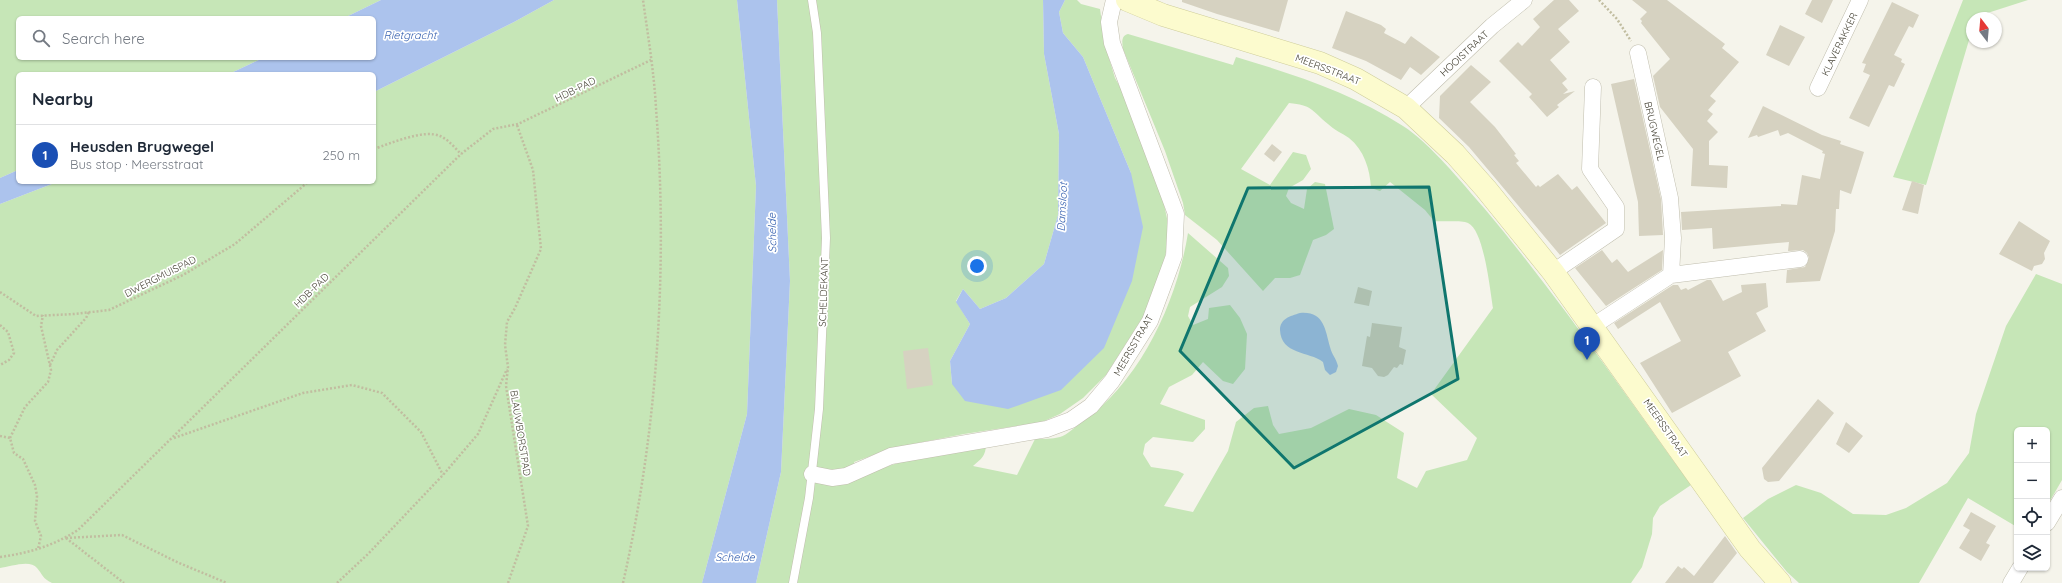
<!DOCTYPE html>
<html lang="en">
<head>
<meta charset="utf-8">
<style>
  body { margin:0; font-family:Quicksand,sans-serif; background:#f2f2f3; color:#1f2937 }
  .controls { position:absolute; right:12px; bottom:12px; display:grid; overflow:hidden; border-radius:6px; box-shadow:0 1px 3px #0004 }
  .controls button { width:36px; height:36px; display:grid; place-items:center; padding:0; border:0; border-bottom:1px solid #e0e1e3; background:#fff; color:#1f2937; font:20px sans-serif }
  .compass { position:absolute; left:1966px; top:12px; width:36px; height:36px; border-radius:50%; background:#fff; box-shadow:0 1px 3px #0004; rotate:344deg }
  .you { position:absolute; left:977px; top:266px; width:14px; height:14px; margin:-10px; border:3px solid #fff; border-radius:50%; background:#1a73e8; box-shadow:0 0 0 6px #1a73e833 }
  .badge { display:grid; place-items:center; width:26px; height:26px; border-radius:50%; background:#7c4b31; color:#fff; font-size:13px; font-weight:700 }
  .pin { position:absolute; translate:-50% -33px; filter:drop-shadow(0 1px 2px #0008) }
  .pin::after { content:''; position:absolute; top:21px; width:14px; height:12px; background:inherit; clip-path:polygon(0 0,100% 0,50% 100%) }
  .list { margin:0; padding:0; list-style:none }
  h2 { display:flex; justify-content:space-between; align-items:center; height:52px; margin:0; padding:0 16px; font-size:17px }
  h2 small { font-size:13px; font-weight:400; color:#747a83 }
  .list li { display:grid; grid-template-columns:26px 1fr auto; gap:12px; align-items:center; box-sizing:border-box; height:60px; padding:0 16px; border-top:1px solid #e0e1e3 }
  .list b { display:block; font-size:15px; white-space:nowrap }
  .list p { margin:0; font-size:13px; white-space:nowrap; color:#747a83 }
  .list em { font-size:13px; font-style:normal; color:#747a83 }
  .icon { flex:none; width:22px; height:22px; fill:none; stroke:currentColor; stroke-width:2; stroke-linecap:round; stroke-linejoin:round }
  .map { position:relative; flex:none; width:2062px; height:583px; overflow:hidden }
  .search { position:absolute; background:#fff; box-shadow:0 1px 3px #0004; left:16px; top:16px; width:360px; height:44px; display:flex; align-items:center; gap:10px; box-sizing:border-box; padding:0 14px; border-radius:6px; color:#747a83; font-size:15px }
  .panel { position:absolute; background:#fff; box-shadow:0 1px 3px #0004; left:16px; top:72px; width:360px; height:112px; border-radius:6px }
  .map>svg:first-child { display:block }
  .green { fill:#c6e6b7 }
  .water { fill:#acc3ed }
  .building { fill:#d6d2c1 }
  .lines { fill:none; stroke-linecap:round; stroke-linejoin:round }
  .service-casing { stroke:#c0beae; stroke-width:9 }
  .minor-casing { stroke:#c0beae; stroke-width:17 }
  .secondary-casing { stroke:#cecd9b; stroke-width:23 }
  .path { stroke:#c1bda0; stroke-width:2.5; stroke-dasharray:2 2; stroke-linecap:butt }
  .service { stroke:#fff; stroke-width:8 }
  .minor { stroke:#fff; stroke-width:16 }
  .secondary { stroke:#fcfbce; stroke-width:22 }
  .marked { fill:#0f766e; fill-opacity:0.2; stroke:#0f766e; stroke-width:3; stroke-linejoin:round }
  .labels { text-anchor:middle; stroke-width:3.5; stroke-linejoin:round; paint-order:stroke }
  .street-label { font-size:10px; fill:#494639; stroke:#fff }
  .water-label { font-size:11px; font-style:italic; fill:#3761b0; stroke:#fff }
</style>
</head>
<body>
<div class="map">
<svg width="2062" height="583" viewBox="0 0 2062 583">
  <rect width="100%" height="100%" fill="#f5f4eb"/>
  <!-- green -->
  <path class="green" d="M0,0H381L344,18H18V58H263L229,74H18V170L0,178Z
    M554,0H737L756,186L747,414L702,583H52C42,578 43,575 37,568C30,559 10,567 0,568V204L57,182H374V92L514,22Z
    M777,0H1043L1044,54L1059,134L1058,215L1044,264L1006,298L980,309L963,289L956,301L970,324L950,361L952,384L1131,173L1083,57L1063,33L1059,12L1065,0H1077L1081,4L1100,9L1105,45L1115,78L1124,94L1162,195L1168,223L1166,252L1161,275L1146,312L1106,375L1083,398L1060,414L1042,422L964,434L913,444L882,452L854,462L860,478C899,458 944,453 986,444C986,456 981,459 973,466L1017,475L1035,439C1043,439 1052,439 1060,437C1067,435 1076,426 1082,422C1141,381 1177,301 1188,233L1228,268L1229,276L1222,287L1190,307L1188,316L1193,325L1208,319L1209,308L1230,305L1240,318L1247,334L1245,369L1233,384L1223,381L1203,362L1192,375L1169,387L1160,404L1205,420V429L1193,442L1153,437L1145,444L1143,454L1151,467L1178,471L1184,474L1164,506L1193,512L1228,451L1236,422L1254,408L1268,406L1273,425L1279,434L1311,428L1349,409L1376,415L1404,433L1397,478L1417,488L1426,471L1467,460L1477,438L1431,394L1493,308C1490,290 1484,230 1468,223C1461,220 1443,222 1434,221L1425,210L1390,182L1380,191L1371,188C1370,169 1364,150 1349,138C1342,133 1334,130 1328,124C1311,110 1312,105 1289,103L1241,169L1270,185L1293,152L1306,155L1311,169L1303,180L1289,188L1286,196L1291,203L1304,209L1307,189L1315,182L1325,184L1334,229L1326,235L1313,240L1300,275L1290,278H1275L1263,291L1217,240L1185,215L1183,203L1165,151L1123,49C1122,42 1121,36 1128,34L1233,65L1236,57C1293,74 1352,93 1403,126C1429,142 1463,184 1484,208C1558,296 1623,392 1691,485L1660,506L1653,518L1652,534L1642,567L1631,583H756L781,472L790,281Z
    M1963,0H2028L1972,18V30L1926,185L1893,177Z
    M2036,274L2062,284V480L2047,506V430H2017V527L1968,498L1919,583H1799L1787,572L1743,518L1768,499L1796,485L1821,493L1853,514L1886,515L1906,508L1947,483L1969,453L1976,414L2006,326Z"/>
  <!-- water -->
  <path class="water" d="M381,0H554L514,22L374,92V74H229L263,58H374V18H344Z
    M737,0H777L790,281L781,472L756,583H702L747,414L756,186Z
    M1043,0H1065L1059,12L1063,33L1083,57L1131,173L1143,227L1132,281L1104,348L1061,390L1008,409L965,401L952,384L950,361L970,324L956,302L963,289L980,309L1006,298L1044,264L1058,215L1059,134L1044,54Z
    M18,170V182H57L0,204V178Z
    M1300,313C1324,311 1325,329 1330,347C1332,355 1336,358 1338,366L1336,372L1330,375L1325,370L1323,362C1309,351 1281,355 1280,330C1280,319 1290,316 1300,313Z"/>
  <!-- building -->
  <path class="building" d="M1182,0H1288L1279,32L1217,14L1182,2Z
    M1554,0H1569L1579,11L1558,29L1570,42L1550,60L1567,79L1562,83L1568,90L1563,94L1575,91L1557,105L1559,107L1547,117L1529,97L1532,94L1499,61L1518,42L1522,46L1540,27L1533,19Z
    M1632,0H1667L1725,44L1722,48L1739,62L1710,96L1716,101L1708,110L1713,114L1707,121L1718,132L1709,141V165L1728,166L1727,188L1691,186L1693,149L1660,107L1653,76L1670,59L1641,23L1642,21L1640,19L1647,12Z
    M1812,0H1833L1822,23L1805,14Z
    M1892,2L1919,15L1913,28L1909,26L1894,55L1902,59L1901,62L1905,64L1894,87L1889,85L1869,127L1849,118L1870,75L1863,72L1866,64L1862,63Z
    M1346,11L1381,25L1386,29L1384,33L1405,44L1411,36L1440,57L1421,75L1410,67L1401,80L1366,61L1332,48Z
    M1780,25L1805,37L1789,66L1766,55Z
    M1471,65L1491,82L1470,102L1495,127L1516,154L1514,155L1519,161L1516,163L1536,187L1538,185L1540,187L1558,174L1572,190L1577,186L1606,223L1560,255L1469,147L1439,118L1440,96Z
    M1634,79L1661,199L1663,235L1639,236L1638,202L1611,84Z
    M1763,106L1822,135L1841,141L1840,144L1864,152L1851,194L1840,190L1839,209H1836L1835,231L1820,281L1786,283L1787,270L1805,267L1809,258L1807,253L1803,250L1788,251L1789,242L1713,249L1712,228L1682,230L1681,212L1781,206V204L1797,205L1802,175L1820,179L1825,154L1822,153L1823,151L1788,133L1780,136L1778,130L1758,137L1757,135L1748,138Z
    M1272,144L1282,152L1274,162L1264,154Z
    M1912,181L1924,185L1918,214L1902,210Z
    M2019,221L2050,241L2044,253L2045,259L2042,264L2034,266L2032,271L1999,254Z
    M1602,250L1612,263L1617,259L1628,272L1663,250L1662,270L1606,306L1575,268Z
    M1707,280H1711L1723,301L1742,292L1741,285L1766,283L1768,307L1756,313L1766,331L1728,352L1741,376L1672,413L1640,363L1681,341L1660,302L1618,329L1614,323L1673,285H1678L1681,290L1686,288L1688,290Z
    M1358,287L1372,291L1369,306L1354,303Z
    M1372,323L1402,327L1399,347L1406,350L1403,365L1400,364L1397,368L1394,367L1388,375L1384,377L1378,376L1372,368L1362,366L1367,336L1370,337Z
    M928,348L933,385L907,389L903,351Z
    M1818,399L1834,413L1779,481L1768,482L1764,479L1762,468Z
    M1846,422L1863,436L1849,453L1836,444Z
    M1971,512L1996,526L1986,543L1990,545L1981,561L1959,548L1970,530L1963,526Z
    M1725,536L1737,553L1713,583H1665L1678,566L1682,569L1684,567L1694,576Z"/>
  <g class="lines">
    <!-- service casing -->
    <g class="service-casing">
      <path id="service" d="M793,583L809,498L819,409L826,238L817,33L812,0"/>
    </g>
    <!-- minor casing -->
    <g class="minor-casing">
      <path id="minor" d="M1638,53L1670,198L1673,238L1671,275L1800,259
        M1818,88L1860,0
        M1406,108L1492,26L1524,0
        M1553,272L1616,229V207L1590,169L1593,87
        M1593,326L1671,275
        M812,474L832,478L846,476L891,456L1047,429L1071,420L1091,406L1112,381L1150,321L1174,256L1176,214L1112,43L1109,22L1114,0
        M2047,523L2062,498
        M2011,583L2020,568"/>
    </g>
    <!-- secondary casing -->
    <g class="secondary-casing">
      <path id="secondary" d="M1127,0L1163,15L1320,63L1356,79L1406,108L1455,154L1486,189L1553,272L1750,549L1780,583"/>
    </g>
    <!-- path -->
    <path class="path" d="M1599,0L1617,19L1631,41
      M374,149C391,143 424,129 440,136C449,140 455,148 461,154
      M0,292L36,316L74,314L109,310L183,275L235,244L308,182
      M0,325L8,332L14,353L9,360L0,365
      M50,365L57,350L86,318L89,312
      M0,436L10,438L14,453L23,459L35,485L37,496L35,521L41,536L38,549
      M10,438L25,407L48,382L51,370L41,326L43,315
      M174,438L303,393L352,385L382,393L421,432L443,475
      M66,538L122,535L179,563L227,583
      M66,538L124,583
      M0,557C29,553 53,546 78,530L461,154L493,129L518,124L651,60
      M337,583L368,554L443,475L478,434L507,369
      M508,583L528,526L506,386L508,367L505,345L507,322L515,308L541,249L533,170L517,125
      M623,583C658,428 668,266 656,108C654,72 648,36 643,0"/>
    <!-- service -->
    <use href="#service" class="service"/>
    <!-- minor -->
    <use href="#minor" class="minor"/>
    <!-- secondary -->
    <use href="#secondary" class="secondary"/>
  </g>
  <!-- marked area -->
  <path class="marked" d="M1429,187L1458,379L1294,468L1180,351L1248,188Z"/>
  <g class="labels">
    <!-- street labels -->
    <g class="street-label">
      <text transform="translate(1839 44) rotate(-64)" y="4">KLAVERAKKER</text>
      <text transform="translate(1464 53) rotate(-43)" y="4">HOOISTRAAT</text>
      <text transform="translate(1328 69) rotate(21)" y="4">MEERSSTRAAT</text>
      <text transform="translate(575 89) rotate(-26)" y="4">HDB-PAD</text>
      <text transform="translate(1655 131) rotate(77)" y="4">BRUGWEGEL</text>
      <text transform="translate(160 276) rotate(-27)" y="4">DWERGMUISPAD</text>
      <text transform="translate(311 290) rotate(-44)" y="4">HDB-PAD</text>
      <text transform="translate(823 292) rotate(-88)" y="4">SCHELDEKANT</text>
      <text transform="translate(1133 345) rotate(-60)" y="4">MEERSSTRAAT</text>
      <text transform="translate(1666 428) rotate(55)" y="4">MEERSSTRAAT</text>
      <text transform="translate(521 433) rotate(81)" y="4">BLAUWBORSTPAD</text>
    </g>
    <!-- water labels -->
    <g class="water-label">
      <text x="410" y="39">Rietgracht</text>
      <text transform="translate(1062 207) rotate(-87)" y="4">Damsloot</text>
      <text transform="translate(772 233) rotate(-91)" y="4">Schelde</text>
      <text x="735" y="561">Schelde</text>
    </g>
  </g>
</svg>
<div class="controls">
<button>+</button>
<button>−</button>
<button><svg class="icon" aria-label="locate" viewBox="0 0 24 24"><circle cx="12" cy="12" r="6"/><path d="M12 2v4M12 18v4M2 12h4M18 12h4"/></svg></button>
<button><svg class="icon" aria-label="layers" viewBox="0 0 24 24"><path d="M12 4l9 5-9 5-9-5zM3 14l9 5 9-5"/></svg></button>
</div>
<svg class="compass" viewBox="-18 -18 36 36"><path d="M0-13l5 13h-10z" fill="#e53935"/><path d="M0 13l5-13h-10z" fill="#747a83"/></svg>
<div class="you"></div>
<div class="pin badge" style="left:1587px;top:360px;background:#1a4fb4">1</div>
<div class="search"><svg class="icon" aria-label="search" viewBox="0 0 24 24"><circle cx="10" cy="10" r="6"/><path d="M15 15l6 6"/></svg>Search here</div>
<section class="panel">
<h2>Nearby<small></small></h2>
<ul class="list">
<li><span class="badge" style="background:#1a4fb4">1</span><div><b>Heusden Brugwegel</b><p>Bus stop · Meersstraat</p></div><em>250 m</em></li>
</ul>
</section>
</div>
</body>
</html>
